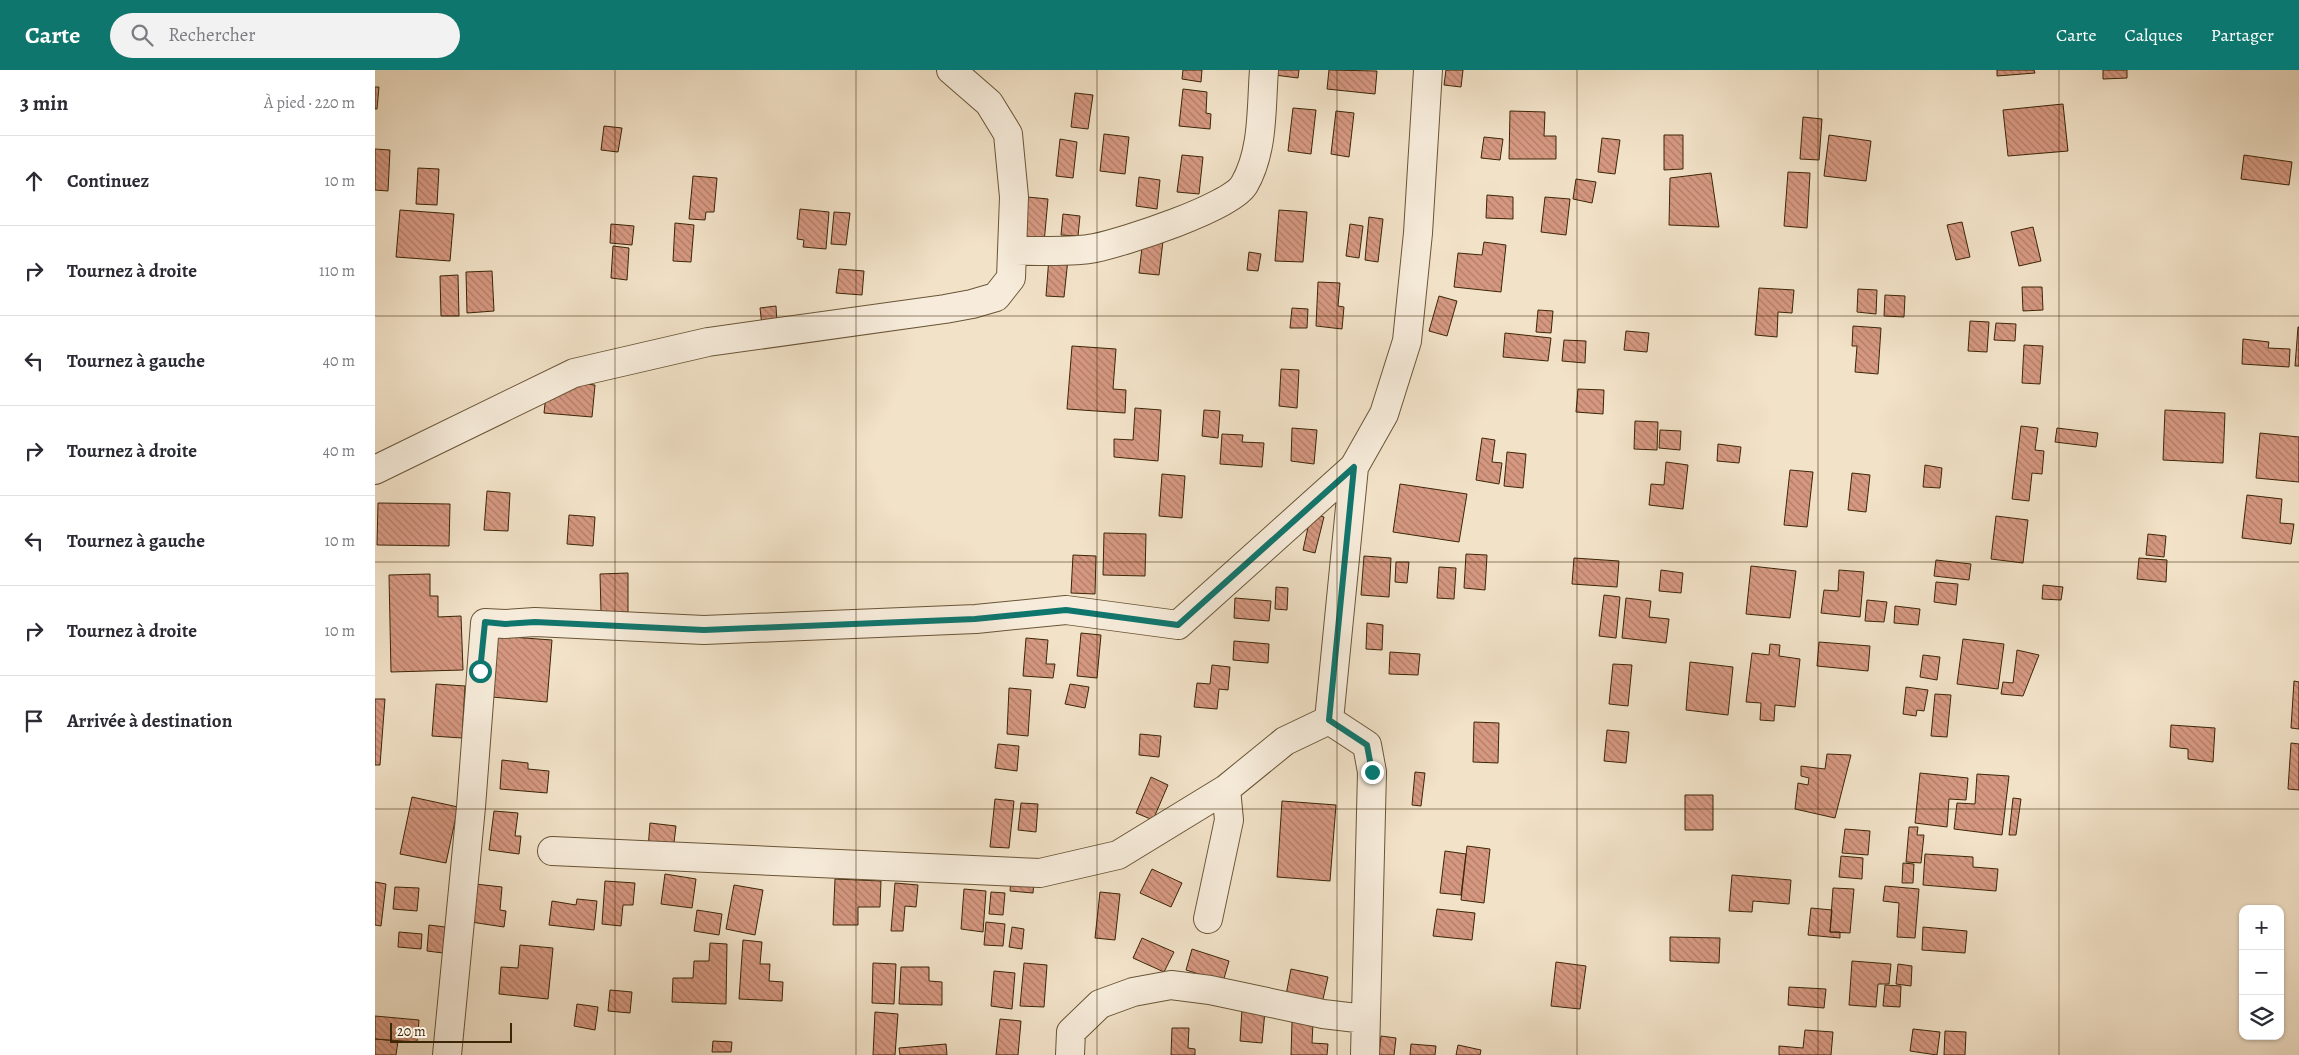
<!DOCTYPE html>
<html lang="fr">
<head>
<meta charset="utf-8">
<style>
  body { margin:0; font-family:Alegreya,serif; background:#f2f2f3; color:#2b2b33 }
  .controls { position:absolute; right:15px; bottom:15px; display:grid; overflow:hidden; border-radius:10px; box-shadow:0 1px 4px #0004 }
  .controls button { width:45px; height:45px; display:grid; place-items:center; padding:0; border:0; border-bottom:1px solid #e1e1e2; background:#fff; color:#2b2b33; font:25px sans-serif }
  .scale { position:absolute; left:15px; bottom:12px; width:122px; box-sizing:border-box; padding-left:5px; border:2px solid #3b2606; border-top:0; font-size:14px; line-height:18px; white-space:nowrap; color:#3b2606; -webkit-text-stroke:4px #f7ecdb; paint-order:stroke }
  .stop { position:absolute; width:15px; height:15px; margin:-11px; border:4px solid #0f766e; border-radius:50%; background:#fff }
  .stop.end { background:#0f766e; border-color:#fff; box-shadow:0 1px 5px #0008 }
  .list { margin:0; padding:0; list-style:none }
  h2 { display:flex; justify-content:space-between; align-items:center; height:65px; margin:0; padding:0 20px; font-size:21px }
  h2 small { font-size:16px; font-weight:400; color:#7c7c81 }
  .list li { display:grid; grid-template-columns:32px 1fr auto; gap:15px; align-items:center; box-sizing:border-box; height:90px; padding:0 20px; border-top:1px solid #e1e1e2 }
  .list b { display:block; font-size:19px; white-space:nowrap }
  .list em { font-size:16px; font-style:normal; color:#7c7c81 }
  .icon { flex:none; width:28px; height:28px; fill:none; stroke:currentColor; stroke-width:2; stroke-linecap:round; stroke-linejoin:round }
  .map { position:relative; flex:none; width:1924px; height:985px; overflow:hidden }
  header { display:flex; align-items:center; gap:30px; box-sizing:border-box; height:70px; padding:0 25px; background:#0f766e; color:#fff }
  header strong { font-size:24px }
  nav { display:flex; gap:28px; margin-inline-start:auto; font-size:18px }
  .search { width:350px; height:45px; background:#f2f2f3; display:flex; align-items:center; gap:12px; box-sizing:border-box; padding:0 18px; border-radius:28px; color:#7c7c81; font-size:19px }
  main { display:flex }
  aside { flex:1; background:#fff }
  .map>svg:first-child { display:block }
  .building { fill:url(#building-back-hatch); stroke:#3b2606 }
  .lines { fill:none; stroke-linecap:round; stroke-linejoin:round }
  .minor-casing { stroke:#695536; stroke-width:30 }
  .minor { stroke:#f7ecdb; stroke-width:28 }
  .route { stroke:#0f766e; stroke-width:6 }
  .grid { fill:none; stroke:#3b2606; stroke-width:1; stroke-opacity:0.55 }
</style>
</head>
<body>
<header>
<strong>Carte</strong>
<div class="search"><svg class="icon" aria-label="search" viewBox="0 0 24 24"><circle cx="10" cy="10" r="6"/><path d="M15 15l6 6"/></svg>Rechercher</div>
<nav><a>Carte</a><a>Calques</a><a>Partager</a></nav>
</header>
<main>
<aside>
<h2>3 min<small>À pied · 220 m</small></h2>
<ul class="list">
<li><svg class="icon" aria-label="ahead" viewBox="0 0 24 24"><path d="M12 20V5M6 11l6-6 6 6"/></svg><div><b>Continuez</b></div><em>10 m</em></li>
<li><svg class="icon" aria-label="right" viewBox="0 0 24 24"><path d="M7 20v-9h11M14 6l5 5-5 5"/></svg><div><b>Tournez à droite</b></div><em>110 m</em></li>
<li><svg class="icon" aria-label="left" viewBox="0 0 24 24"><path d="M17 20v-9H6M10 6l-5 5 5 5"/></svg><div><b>Tournez à gauche</b></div><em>40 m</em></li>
<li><svg class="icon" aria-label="right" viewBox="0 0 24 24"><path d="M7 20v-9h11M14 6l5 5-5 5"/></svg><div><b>Tournez à droite</b></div><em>40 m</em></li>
<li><svg class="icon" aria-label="left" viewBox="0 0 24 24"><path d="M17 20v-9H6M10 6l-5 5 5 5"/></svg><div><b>Tournez à gauche</b></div><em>10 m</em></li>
<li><svg class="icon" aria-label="right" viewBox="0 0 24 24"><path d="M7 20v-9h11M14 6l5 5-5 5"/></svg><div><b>Tournez à droite</b></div><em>10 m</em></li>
<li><svg class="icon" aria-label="arrive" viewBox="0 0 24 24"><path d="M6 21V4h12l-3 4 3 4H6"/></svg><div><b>Arrivée à destination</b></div></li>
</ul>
</aside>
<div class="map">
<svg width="1924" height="985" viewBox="0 0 1924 985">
  <defs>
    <pattern id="building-back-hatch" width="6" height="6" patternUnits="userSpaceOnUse" patternTransform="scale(1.25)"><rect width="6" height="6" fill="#d69881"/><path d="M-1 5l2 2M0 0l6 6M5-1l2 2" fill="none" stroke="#af7c68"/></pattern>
  </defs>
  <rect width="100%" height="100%" fill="#f2e2c8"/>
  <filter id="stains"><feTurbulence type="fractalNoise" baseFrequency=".004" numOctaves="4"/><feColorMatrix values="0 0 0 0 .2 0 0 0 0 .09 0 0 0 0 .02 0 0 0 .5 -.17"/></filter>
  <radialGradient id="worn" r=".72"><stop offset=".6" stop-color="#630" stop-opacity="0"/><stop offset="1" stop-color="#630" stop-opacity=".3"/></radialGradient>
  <!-- building -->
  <path class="building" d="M808,0H827L826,12L807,9Z
    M884,0H924L923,8L884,3Z
    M954,0L1002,1L1000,24L952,19Z
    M1071,0H1088L1086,17L1069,15Z
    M1622,0H1659L1660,3L1622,6Z
    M1728,0H1752V8L1728,9Z
    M0,17H4L2,39H0Z
    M808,19L832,22L831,43L836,44L835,59L804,56Z
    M700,23L718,25L713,59L696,57Z
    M1688,34L1693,81L1633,86L1628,40Z
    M918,38L941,40L936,84L913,81Z
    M961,41L979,43L974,87L956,84Z
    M1135,41L1170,42L1169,66H1181V89H1134Z
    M1428,47L1447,49L1444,90L1425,89Z
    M229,56L247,58L243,82L226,80Z
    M729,64L754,67L750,104L725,101Z
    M1289,65H1308V99L1289,100Z
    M1454,65L1496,71L1491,111L1449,106Z
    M1109,67L1128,69L1125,90L1106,88Z
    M1227,68L1245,70L1240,104L1223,102Z
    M685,69L702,72L698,108L681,106Z
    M0,79L15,80L13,121L0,120Z
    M807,85L828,87L824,124L802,122Z
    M1869,85L1917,92L1914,115L1866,109Z
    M43,98L64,99L62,135L41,134Z
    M1413,102L1435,103L1432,158L1409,156Z
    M1336,103L1344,157L1294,155L1295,108Z
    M318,106L342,108L339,142H331L330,150L314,149Z
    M764,107L785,110L782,139L761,136Z
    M1201,109L1221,112L1217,133L1198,129Z
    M1112,125L1138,127V149L1111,148Z
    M652,127L673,129L669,173L648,171Z
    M1170,127L1195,129L1191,165L1166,162Z
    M425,139L454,142L451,179L428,177L429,170L422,169Z
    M25,140L79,144L75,191L21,187Z
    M904,140L932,142L928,192L900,191Z
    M459,142L475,143L471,175L456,174Z
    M688,144L705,146L703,166L686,165Z
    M994,147L1008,149L1003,192L990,190Z
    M1587,152L1595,187L1581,190L1572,155Z
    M300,153L319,155L316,192L298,191Z
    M236,154L259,156L257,175L235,173Z
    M975,154L988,156L984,188L971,186Z
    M1658,157L1666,191L1644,196L1636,162Z
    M768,169L788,171L784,205L764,203Z
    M1109,172L1131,175L1126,222L1079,217L1083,183L1107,185Z
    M238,176L254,178L252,210L236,208Z
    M874,182L886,184L883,201L872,200Z
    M674,187L693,189L689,227L671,226Z
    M464,199L489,201L487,225L461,223Z
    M117,201L119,241L92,243L91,202Z
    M83,205L84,246H66L65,206Z
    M943,212L965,213L963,236L969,237L967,259L941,256Z
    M1647,217H1667L1668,240L1648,241Z
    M1384,218L1419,220L1417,243L1403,242L1402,267L1380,265Z
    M1483,219L1502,220L1501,244L1482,242Z
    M1510,225L1530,226L1529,247L1509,246Z
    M1064,226L1082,231L1072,266L1054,261Z
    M401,236L402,254L387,256L385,238Z
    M917,238L933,239L932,258H915Z
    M1163,240L1178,241L1176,263L1161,262Z
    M1595,251L1614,252L1612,282L1593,281Z
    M1621,253L1641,254L1640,271L1619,270Z
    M1478,256L1506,258L1503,304L1480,302L1482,276H1477Z
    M1923,257H1924V296H1920Z
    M1251,261L1274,263L1272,282L1249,280Z
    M1130,263L1176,268L1173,291L1128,287Z
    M1868,269L1894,272L1893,278L1915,279L1914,297L1867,294Z
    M1189,270L1211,271L1210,293L1187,291Z
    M1649,275L1668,276L1665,314L1647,313Z
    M697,276L741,279L738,319L751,320L750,343L692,339Z
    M906,299L924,300L922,338L904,336Z
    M193,312L220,315L217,347L169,343L172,316Z
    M1203,319L1229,320L1228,344L1201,342Z
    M760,338L786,340L783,391L739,387V369L758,370Z
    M829,340L845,341L843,368L827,366Z
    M1790,340L1850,343L1848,393L1788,390Z
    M1260,351L1283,352L1282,380L1259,379Z
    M1646,356L1663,358L1660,380L1669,381L1667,404L1657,403L1654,431L1637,429Z
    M917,358L942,360L939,394L916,391Z
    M1682,358L1723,363L1721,377L1680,372Z
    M1285,360L1306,361L1305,380L1284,378Z
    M1885,363L1924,367V412L1881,408Z
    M847,364L868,365L867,372L889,373L887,397L845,394Z
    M1107,368L1120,370L1117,392L1127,393L1124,414L1101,410Z
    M1343,374L1366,377L1364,393L1342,391Z
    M1132,382L1151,384L1148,418L1129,416Z
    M1291,392L1313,395L1308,439L1274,435L1276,414L1289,415Z
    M1550,395L1567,398L1565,418L1548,417Z
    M1415,400L1438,402L1432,457L1409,455Z
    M1477,403L1495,405L1491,442L1473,440Z
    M787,404L810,406L807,448L784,446Z
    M1025,414L1092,424L1084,472L1018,462Z
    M112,421L135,423L133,461L109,460Z
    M1872,425L1907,429L1905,453L1919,454L1916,474L1867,468Z
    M3,433L75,434L74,476L2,475Z
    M936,444L949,447L940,483L928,480Z
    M194,445L220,447L218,476L192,474Z
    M1621,446L1653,450L1648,493L1616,489Z
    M729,463L771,464L770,506L728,505Z
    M1773,464L1791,466L1789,487L1771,485Z
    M1091,484L1112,485L1110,520L1089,518Z
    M698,485L721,486L720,524L696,523Z
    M989,486L1016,488L1014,527L986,525Z
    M1199,488L1244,491L1242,517L1197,514Z
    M1764,488L1792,490L1791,512L1762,509Z
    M1561,490L1596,494L1594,510L1559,506Z
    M1021,492H1034L1032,513L1020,512Z
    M1376,496L1421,501L1415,548L1371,544Z
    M1064,497L1081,498L1079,529L1062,528Z
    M1286,500L1308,503L1306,523L1284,521Z
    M1464,500L1489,502L1485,547L1446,543L1449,520L1463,521Z
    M253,503V542H226L225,504Z
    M55,504V526H63V547L86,546L88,600L16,602L14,505Z
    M1561,512L1583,514L1581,535L1559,532Z
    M1668,515L1688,517L1686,530L1667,529Z
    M901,517L913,518L912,540L900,539Z
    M1229,525L1245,527L1241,568L1224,566Z
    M860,528L896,531L894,551L859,548Z
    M1251,528L1276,531L1274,547L1294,549L1291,573L1247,568Z
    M1492,530L1512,532L1509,552L1490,551Z
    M1520,536L1545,539L1543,555L1519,553Z
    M992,553L1008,555L1007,580L991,579Z
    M706,563L726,565L722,608L702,606Z
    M122,566L177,570L172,632L117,627Z
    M651,568L673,570L671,594H680L678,608L648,606Z
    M1588,569L1629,574L1623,619L1582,614Z
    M859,571L894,574L893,593L858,590Z
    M1444,572L1495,576L1493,601L1442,596Z
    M1395,574L1405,575L1404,586L1425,589L1420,637L1400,635L1399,651L1385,650L1386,633L1371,632L1377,583L1394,585Z
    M1642,580L1664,585L1648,626L1626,624L1628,612L1638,613Z
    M1015,582L1045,584L1043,605L1014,604Z
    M1548,585L1565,587L1562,610L1545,607Z
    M1315,592L1358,597L1353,645L1311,640Z
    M1238,594L1257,595L1253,636L1234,634Z
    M837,595L855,597L853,620L844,619L842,639L819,637L822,613L835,614Z
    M1919,611L1924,612V659L1916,658Z
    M61,614L90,616L87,668L57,666Z
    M695,614L714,617L710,638L690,634Z
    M1531,617L1553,620L1549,641L1542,640L1541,646L1528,644Z
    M634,618L656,620L653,666L632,664Z
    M1560,624L1576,625L1572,667L1556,666Z
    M0,629H10L5,695H0Z
    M1099,652L1124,653L1123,693L1098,692Z
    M1796,655L1840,658L1838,692L1813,689V679L1795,677Z
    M1232,660L1254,662L1251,693L1229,691Z
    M765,664L786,666L784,687L764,685Z
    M1916,673L1924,674V720L1913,719Z
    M623,674L644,676L642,701L620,698Z
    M1452,684L1476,685L1460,748L1420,739L1423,713L1433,715L1434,708L1426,706V696L1450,699Z
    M127,690L153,693V699L174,701L172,723L125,719Z
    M1040,702L1050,703L1046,736L1037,735Z
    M1545,703L1593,708L1591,730L1574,729L1572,757L1540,753Z
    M1602,704L1634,706L1627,765L1579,759L1582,733L1600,734Z
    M776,707L793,715L778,750L761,743Z
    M1310,725H1338V760H1310Z
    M37,727L83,737L71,793L25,784Z
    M1638,728L1646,729L1641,765H1634Z
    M620,729L639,731L634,778L615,777Z
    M907,731L961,735L955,811L902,807Z
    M646,733L663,734L661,762L643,760Z
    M119,741L143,743L140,766H146L144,784L114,780Z
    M275,753L301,756L298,781L273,779Z
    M1534,757H1543L1542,765H1549L1546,793L1531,792Z
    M1470,759L1495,761L1493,785L1467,783Z
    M1092,776L1115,779L1109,833L1086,830Z
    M1070,781L1091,784L1086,825L1065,823Z
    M1550,784L1598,787V797L1623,799L1621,821L1548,815Z
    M1466,786L1488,788L1487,809L1464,807Z
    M1528,793L1539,794L1538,813H1527Z
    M777,799L807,813L796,837L765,823Z
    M290,804L321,809L317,838L286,834Z
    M1357,805L1416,810L1414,834L1378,831L1377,842L1354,841Z
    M460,809L506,811L505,837H483V855H458Z
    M636,809L659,811L658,823L635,821Z
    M230,811L260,813L258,835H248L246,856L227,854Z
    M0,812L11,814L6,856L0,855Z
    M520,813L543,815L541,837L530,836L528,861H516Z
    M100,814L127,817L125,840L131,841L129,857L96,852Z
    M359,815L388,820L380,865L351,859Z
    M1510,816L1544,819L1540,868L1522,867L1524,833L1508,831Z
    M20,817L44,818L42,841L18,839Z
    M1458,818L1479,819L1475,863L1455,862Z
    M589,819L611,821L608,862L586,859Z
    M616,822L630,823L628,845L614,844Z
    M725,822L745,824L740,870L720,868Z
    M202,829L222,831L219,860L174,855L177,831L201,835Z
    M1436,838L1457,840L1455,862H1465V868L1433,865Z
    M1062,839L1100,843L1097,870L1058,866Z
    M322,840L347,844L344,865L319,861Z
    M611,852L630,854L628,876L609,875Z
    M54,855L70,857L68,883L52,881Z
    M637,857L649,859L647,879L634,877Z
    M1548,857L1592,861L1590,883L1547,880Z
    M24,862L47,864L46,879L23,877Z
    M1295,867L1345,868L1344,893L1295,891Z
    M767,868L799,882L789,902L758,888Z
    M368,870L387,872L385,894H395L394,911L408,912L407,931L364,929Z
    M335,873L352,874L351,934L297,932L298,908H318L319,891H334Z
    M145,875L178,878L173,929L124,924L126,897L143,898Z
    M817,879L854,891L848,912L811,900Z
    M1477,891L1516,894L1514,914H1503L1501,937L1474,935Z
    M1181,892L1211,896L1205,939L1176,936Z
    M498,893L521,894L519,934L497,933Z
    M649,893L672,895L669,937L645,936Z
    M1523,894L1537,896L1536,916L1521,914Z
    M526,897H554V911L567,912V935L524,934Z
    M916,899L953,907L946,938L910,930Z
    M619,901L640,903L637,939L616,936Z
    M1510,915L1526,916L1525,937L1508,936Z
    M1414,917L1451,919L1449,938L1413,935Z
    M235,920L257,922L255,943L233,941Z
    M202,934L223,937L220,960L199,956Z
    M867,939L890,941L887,973L865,971Z
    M500,942L523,944L520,985H498Z
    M0,946L44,950L42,972L0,969Z
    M625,949L646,951L643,985H621Z
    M917,952L938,953L937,973L953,974L952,985H916Z
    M797,958H814L813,978L820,979V985H796Z
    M1538,959L1565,962L1562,985L1535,981Z
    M1430,960L1458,962L1456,985H1404V976L1428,978Z
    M1570,961L1591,962L1590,985H1569Z
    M1006,966L1021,968L1019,985H1004Z
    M0,969L23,971L21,985H0Z
    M338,971L357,972L356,982H337Z
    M571,974L572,985H525L524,978Z
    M1036,974L1061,976L1060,985H1035Z
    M1083,975L1106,980L1105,985H1081Z"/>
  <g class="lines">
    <!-- minor casing -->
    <g class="minor-casing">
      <path id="minor" d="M637,181C662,180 696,183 720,178C749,172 855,138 869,115C889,81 886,37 889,0
        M0,400L199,303L333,272L570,239L597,234L621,227L636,208L639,127L633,64L614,33L576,0
        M177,781L665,803L743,785L851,719L910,671L954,650
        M833,849L854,750L851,719
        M72,985L96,737L110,553L130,554L160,552L329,560L601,549L691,540L803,555L979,397
        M695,985L696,962L725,934L758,922L796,915L835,920L948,944L990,949
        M990,985L997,702L992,675L954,650L979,397L1009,344L1032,271L1043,163L1053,0"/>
    </g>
    <!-- minor -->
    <use href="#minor" class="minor"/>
  </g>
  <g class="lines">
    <!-- route -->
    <path class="route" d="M105,601L110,552L130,554L160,552L329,560L600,549L691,540L803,555L979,397L954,650L992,675L997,702"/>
  </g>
  <!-- grid -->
  <path class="grid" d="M240,0V985M481,0V985M722,0V985M962,0V985M1202,0V985M1443,0V985M1684,0V985M0,246H1924M0,492H1924M0,739H1924"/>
  <rect width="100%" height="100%" filter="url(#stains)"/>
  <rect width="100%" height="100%" fill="url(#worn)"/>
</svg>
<div class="controls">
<button>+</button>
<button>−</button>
<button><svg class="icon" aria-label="layers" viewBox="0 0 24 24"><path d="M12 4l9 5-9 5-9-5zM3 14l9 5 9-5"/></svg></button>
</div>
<div class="scale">20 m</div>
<div class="stop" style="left:105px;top:601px"></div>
<div class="stop end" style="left:997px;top:702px"></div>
</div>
</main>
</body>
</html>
